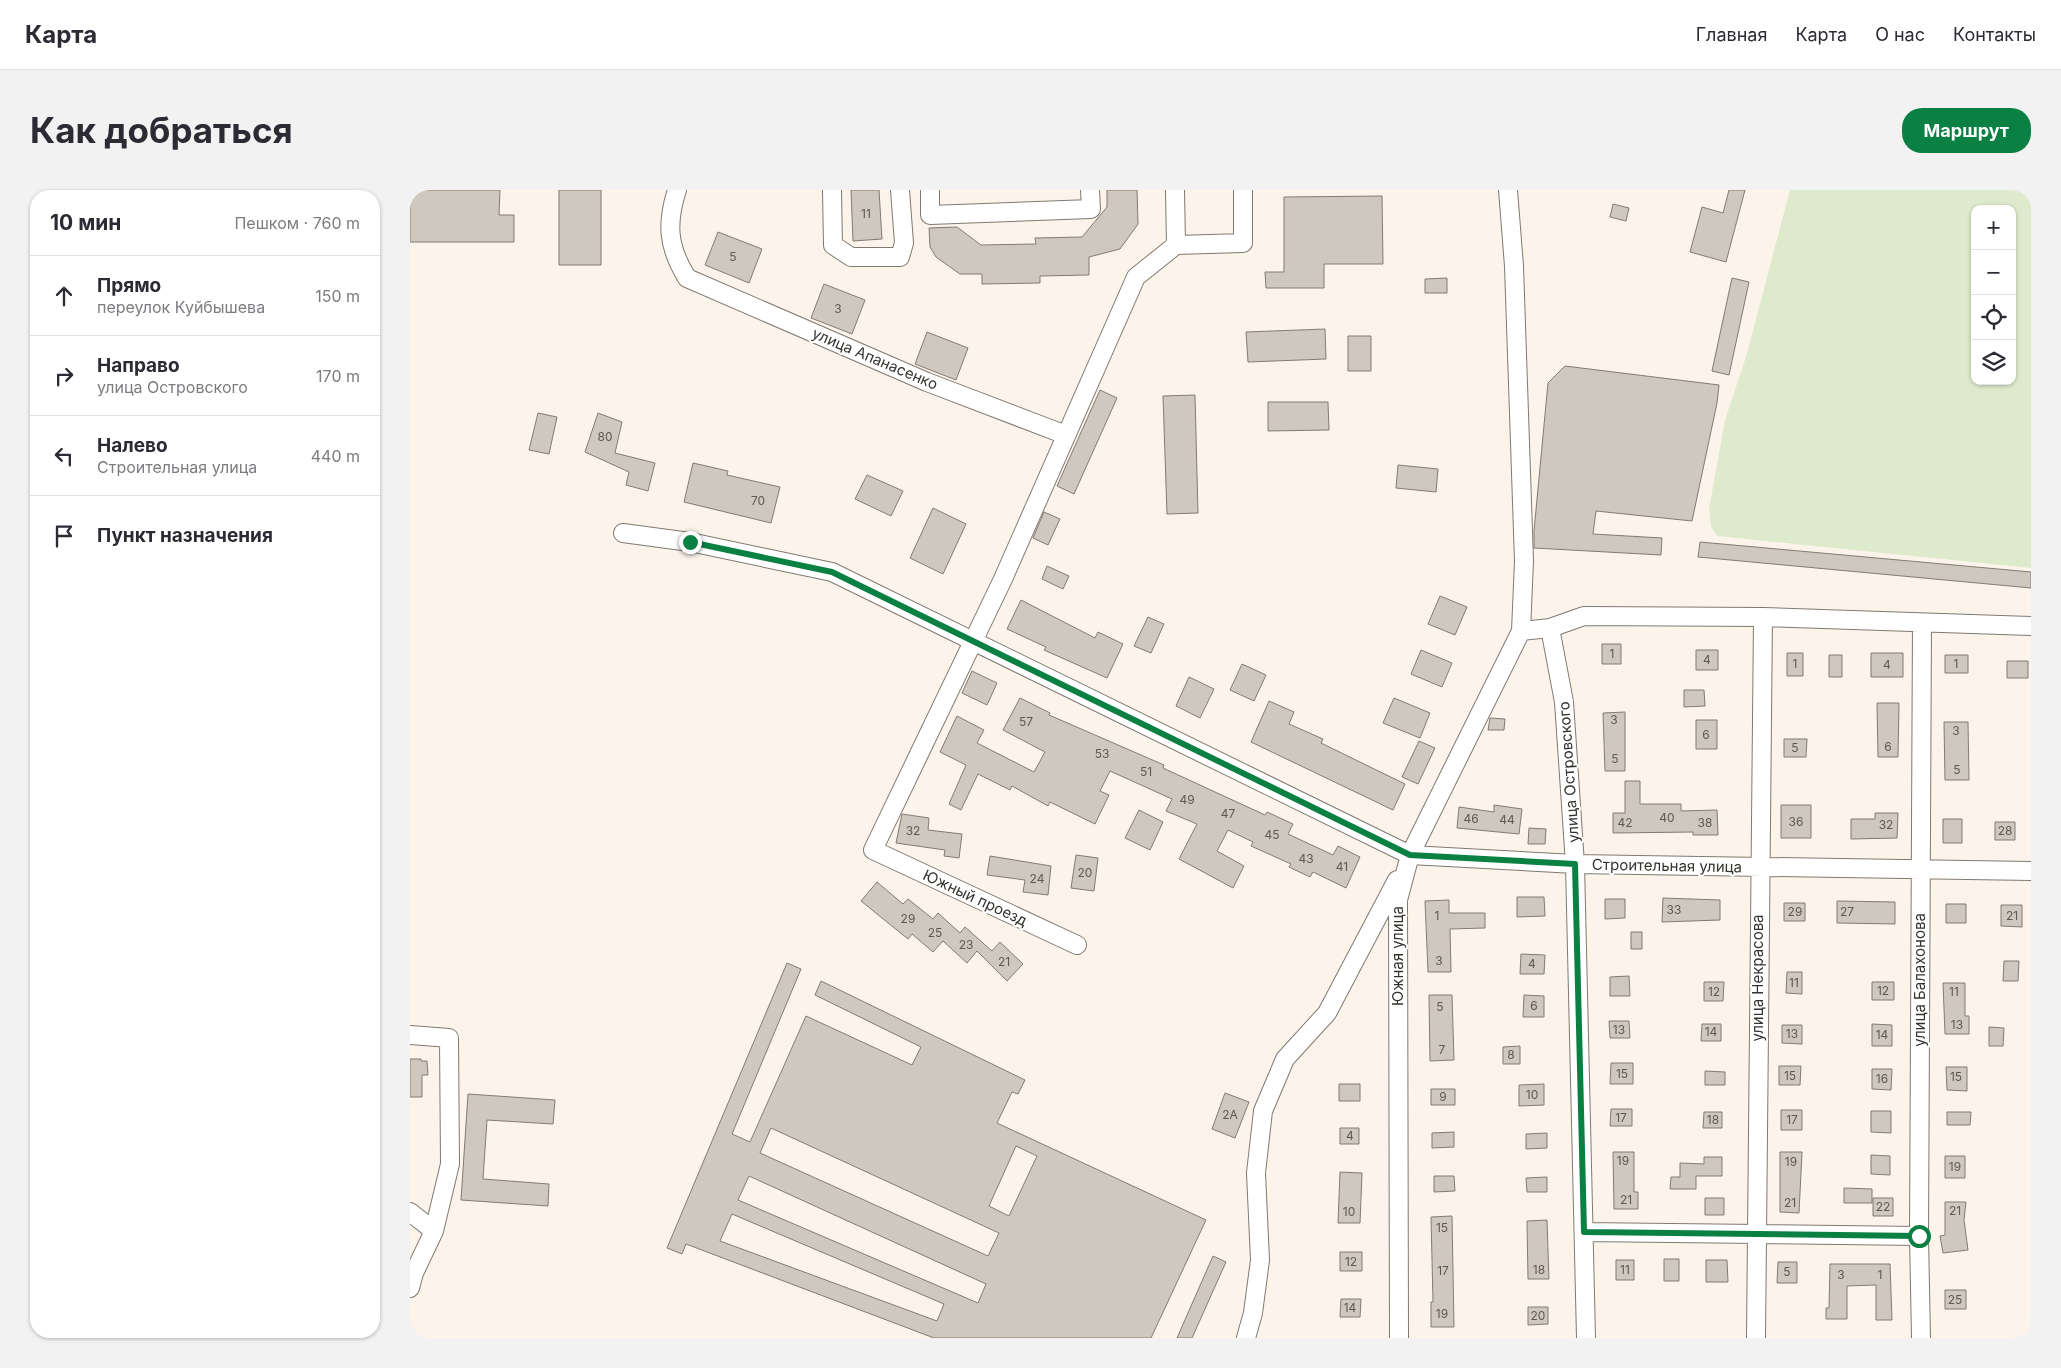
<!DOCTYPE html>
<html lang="ru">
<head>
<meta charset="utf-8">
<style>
  body { margin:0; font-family:Inter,sans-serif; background:#f2f2f3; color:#2b2b33 }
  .controls { position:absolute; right:15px; top:15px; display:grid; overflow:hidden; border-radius:10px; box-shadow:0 1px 4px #0004 }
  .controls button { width:45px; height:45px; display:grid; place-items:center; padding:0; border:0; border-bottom:1px solid #e1e1e2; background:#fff; color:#2b2b33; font:25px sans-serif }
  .stop { position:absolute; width:15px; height:15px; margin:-11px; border:4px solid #0b8043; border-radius:50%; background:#fff }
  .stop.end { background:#0b8043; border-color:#fff; box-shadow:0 1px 5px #0008 }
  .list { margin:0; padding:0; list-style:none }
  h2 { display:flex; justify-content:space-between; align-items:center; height:65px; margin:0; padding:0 20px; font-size:21px }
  h2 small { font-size:16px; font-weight:400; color:#7c7c81 }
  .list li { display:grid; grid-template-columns:32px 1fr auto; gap:15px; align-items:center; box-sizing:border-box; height:80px; padding:0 20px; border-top:1px solid #e1e1e2 }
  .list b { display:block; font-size:19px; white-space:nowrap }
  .list p { margin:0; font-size:16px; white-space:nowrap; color:#7c7c81 }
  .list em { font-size:16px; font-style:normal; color:#7c7c81 }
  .icon { flex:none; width:28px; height:28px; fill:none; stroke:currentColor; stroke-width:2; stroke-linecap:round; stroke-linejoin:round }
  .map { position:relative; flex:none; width:1621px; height:1148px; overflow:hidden; border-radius:20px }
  header { display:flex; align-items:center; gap:30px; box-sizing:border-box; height:70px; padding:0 25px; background:#fff; border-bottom:1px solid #e1e1e2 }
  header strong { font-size:24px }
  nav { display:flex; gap:28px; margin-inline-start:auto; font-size:18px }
  .intro { display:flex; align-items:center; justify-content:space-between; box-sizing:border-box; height:120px; padding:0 30px }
  h1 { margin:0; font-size:35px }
  .button { padding:12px 22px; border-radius:20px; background:#0b8043; color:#fff; font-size:18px; font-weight:700 }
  main { display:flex; gap:30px; padding:0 30px }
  aside { flex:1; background:#fff; border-radius:20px; box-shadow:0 1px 4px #0004 }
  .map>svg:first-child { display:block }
  .green { fill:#ddeacc; fill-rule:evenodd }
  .building { fill:#cfc8be; stroke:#827b72; fill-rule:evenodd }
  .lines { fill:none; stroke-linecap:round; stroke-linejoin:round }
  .minor-casing { stroke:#807970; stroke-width:20 }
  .minor { stroke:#fff; stroke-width:18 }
  .route { stroke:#0b8043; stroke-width:6 }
  .labels { text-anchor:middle; stroke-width:4; stroke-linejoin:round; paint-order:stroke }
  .number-label { font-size:12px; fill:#5c5853 }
  .street-label { font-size:15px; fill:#36332f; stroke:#fff }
</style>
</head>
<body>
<header>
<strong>Карта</strong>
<nav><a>Главная</a><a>Карта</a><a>О нас</a><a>Контакты</a></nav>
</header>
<div class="intro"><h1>Как добраться</h1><a class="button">Маршрут</a></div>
<main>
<aside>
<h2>10 мин<small>Пешком · 760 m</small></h2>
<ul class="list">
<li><svg class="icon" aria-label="ahead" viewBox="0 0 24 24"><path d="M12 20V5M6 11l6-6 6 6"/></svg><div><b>Прямо</b><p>переулок Куйбышева</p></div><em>150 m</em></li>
<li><svg class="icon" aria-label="right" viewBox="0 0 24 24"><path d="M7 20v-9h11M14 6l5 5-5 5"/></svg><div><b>Направо</b><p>улица Островского</p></div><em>170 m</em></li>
<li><svg class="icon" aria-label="left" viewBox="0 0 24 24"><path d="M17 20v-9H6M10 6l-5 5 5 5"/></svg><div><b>Налево</b><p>Строительная улица</p></div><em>440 m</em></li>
<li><svg class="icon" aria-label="arrive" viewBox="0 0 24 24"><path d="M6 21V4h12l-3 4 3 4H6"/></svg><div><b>Пункт назначения</b></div></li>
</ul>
</aside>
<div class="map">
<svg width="1621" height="1148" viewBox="0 0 1621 1148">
  <rect width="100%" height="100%" fill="#fcf4ea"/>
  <!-- green -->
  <path class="green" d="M1380,0H1621V378L1307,346L1301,337L1299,319L1315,230L1336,167ZM1565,19H1602V191H1565Z"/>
  <!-- building -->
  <path class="building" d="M0,0H90L89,25H104V52H0Z
    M149,0H191V75H149Z
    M441,0H469L472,49L443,51Z
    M697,0H727L728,34L710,59L679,67V85L630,86V93L572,94V84H550L526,67L520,57L519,38L547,37L571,55L626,54L625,48L672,47L697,17Z
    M1319,0H1335L1316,72L1280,62L1292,17L1313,23Z
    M972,6L973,74H914V98H856L855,82H874V7Z
    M1203,14L1219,18L1216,31L1200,27Z
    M308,42L352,59L339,93L295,75Z
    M1037,88V103H1015V89Z
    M1322,88L1339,92L1319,185L1302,181Z
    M414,94L455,110L442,144L401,128Z
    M915,139L916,169L838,172L836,142Z
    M517,142L558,158L546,190L505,174Z
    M938,146H961V181H938Z
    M1155,176L1309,195L1307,213L1282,331L1186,321L1183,344L1252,348L1251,365L1124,358V341L1138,193Z
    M690,200L707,208L664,304L647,296Z
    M785,205L788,323L757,324L753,206Z
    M858,212H918L919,240L858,241Z
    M128,223L147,227L139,264L119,260Z
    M188,223L212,232L205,263L245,273L238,301L216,295L219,282L175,262Z
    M283,273L318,281L317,285L370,297L361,333L274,312Z
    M988,275L1028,279L1026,302L986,298Z
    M457,285L493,301L481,326L445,309Z
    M523,318L556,334L533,384L500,368Z
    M634,322L650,329L638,355L623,348Z
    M1290,352L1621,382V398L1288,367Z
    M637,376L659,386L653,399L632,389Z
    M1030,406L1057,417L1045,445L1018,434Z
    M611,410L685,448L688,442L713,454L697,488L634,460L636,457L597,439Z
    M738,427L754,434L741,463L724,456Z
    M1192,454H1211V474H1192Z
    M1011,460L1042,473L1032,497L1001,484Z
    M1286,460H1308V480H1286Z
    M1377,463H1393V486H1377Z
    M1461,463H1493V487H1461Z
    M1419,465H1432V487H1419Z
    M1535,465H1558V483H1535Z
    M1597,471H1618V488H1597Z
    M832,474L856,485L844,511L820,500Z
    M562,481L587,493L577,515L552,503Z
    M779,487L804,499L790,528L766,516Z
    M1274,500H1294L1295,516L1274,517Z
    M610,508L640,523L639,525L754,575L753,578L855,625L857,622L883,634L878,644L923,665L928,656L950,667L936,698L903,682L900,687L879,677L881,674L841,656L843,652L818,640L807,661L834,676L823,698L769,669L787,634L756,621L762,609L700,581L690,601L699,605L685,634L640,612L638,616L602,596L600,600L568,584L551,620L539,614L556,575L530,562L547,526L574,540L567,553L624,582L635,562L593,540Z
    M984,508L1020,523L1010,548L973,533Z
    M859,511L884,522L879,534L913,549L911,553L995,594L983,620L841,552Z
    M1467,513H1489L1488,567H1468Z
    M1215,522V581H1195L1193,523Z
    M1080,528L1095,529L1094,540H1078Z
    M1286,530H1307V559H1286Z
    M1534,532H1558L1559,590H1535Z
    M1374,549H1397L1396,567H1374Z
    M1009,551L1025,558L1008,594L992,587Z
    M1215,591H1230V614H1271V621L1307,620L1308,645H1283V642L1203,643V623H1215Z
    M1084,615L1112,619L1109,644L1047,638L1049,617L1084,622Z
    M1371,615H1401V648H1371Z
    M729,620L753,632L740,660L715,648Z
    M1465,623H1488L1487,648L1441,649V629H1465Z
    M492,624L519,628L518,640L552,644L549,668L534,666L535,660L486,653Z
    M1533,629H1552V653H1533Z
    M1585,632H1605V650H1585Z
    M1119,638L1136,639L1135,654H1118Z
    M666,665L688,668L684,701L661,698Z
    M580,666L641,676L638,705L613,702L615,690L577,685Z
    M467,692L493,714L498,709L523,729L528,723L550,743L555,737L582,761L590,752L613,774L597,791L567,761L557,773L533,751L523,762L502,744L498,749L451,711Z
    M1107,707H1134L1135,726L1107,727Z
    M1253,708L1310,710V730L1252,732Z
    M1195,709H1215V728L1195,729Z
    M1039,710V723H1075V738L1040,739L1041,782H1018L1015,711Z
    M1427,711L1485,712V734L1427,733Z
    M1374,713H1395V731H1374Z
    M1536,714H1556V733H1536Z
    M1591,715H1612V737L1591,736Z
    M1221,742H1232V759H1221Z
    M1111,764L1135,765L1134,784H1110Z
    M1594,771H1609L1608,791H1593Z
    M377,773L391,779L322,944L340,952L396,826L502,875L511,857L405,805L411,791L615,890L608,904L602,902L587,933L796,1030L741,1148H524L276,1054L272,1064L257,1058ZM361,938L589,1043L578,1066L350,963ZM606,956L627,966L599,1026L579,1016ZM339,986L576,1094L568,1113L328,1010ZM322,1024L534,1114L527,1131L310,1051Z
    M1377,782H1392V804L1376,803Z
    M1219,786L1220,806H1200V787Z
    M1294,792H1314L1313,811H1294Z
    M1462,792H1484V810H1462Z
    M1533,793H1555V826H1559V844H1535Z
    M1019,805H1042L1044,870L1020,871Z
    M1114,805L1134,806V827H1113Z
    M1199,831H1219L1220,848H1200Z
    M1292,834H1311V851H1291Z
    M1462,834L1482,835V856H1462Z
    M1372,835H1392V854L1372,853Z
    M1579,837L1594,838L1593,856H1579Z
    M1110,856V874H1093V857Z
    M0,869H11V871H17L18,885H12V907H0Z
    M1201,873H1223V894H1200Z
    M1369,876H1391L1390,895H1369Z
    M1536,877H1557V901L1537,900Z
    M1462,879H1482L1481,900L1462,899Z
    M1295,881L1315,882V895H1295Z
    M929,894H950V911H929Z
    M1134,894V915L1109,916V895Z
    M1021,899H1045V915H1021Z
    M815,903L839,912L825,948L802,939Z
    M58,904L145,910L143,934L77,930L73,989L139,994L138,1016L51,1010Z
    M1201,919H1222V936H1200Z
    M1371,920H1392V940H1371Z
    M1461,921H1481V943L1461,942Z
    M1294,922H1312V938H1293Z
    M1537,922H1561L1560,935H1537Z
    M930,938H949V954H930Z
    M1044,942V957L1022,958V943Z
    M1137,943V958L1116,959V944Z
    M1203,962H1224V1002H1228V1019H1204Z
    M1370,962H1392L1389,1023L1370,1022Z
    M1461,965L1480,966V985L1461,984Z
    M1535,966H1555V988H1535Z
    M1294,967H1312V986H1286V999H1260L1261,987H1270V973L1294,974Z
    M930,982L952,983L950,1033H928Z
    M1024,986H1044L1045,1001L1024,1002Z
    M1137,987V1002H1117L1116,988Z
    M1434,998L1462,999V1013H1434Z
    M1295,1008H1314V1025H1295Z
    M1463,1008H1483V1026H1463Z
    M1535,1012H1556L1554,1030L1558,1060L1533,1063L1530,1046L1535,1045Z
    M1042,1026L1044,1137H1021V1112H1023L1021,1027Z
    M1137,1030L1139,1089H1118L1117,1031Z
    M930,1062H952V1081H930Z
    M803,1066L816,1072L782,1148H767Z
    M1254,1069H1269V1091H1254Z
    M1206,1070H1224V1090H1206Z
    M1296,1070H1317L1318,1092H1296Z
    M1368,1072H1387V1093H1367Z
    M1420,1074H1480L1482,1130H1466V1095L1437,1096V1129H1416V1118H1419Z
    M1535,1100H1556V1119H1535Z
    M931,1109H951L950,1127H930Z
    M1118,1117H1138V1134L1118,1135Z"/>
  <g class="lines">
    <!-- minor casing -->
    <g class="minor-casing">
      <path id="minor" d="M267,0C256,34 258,57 277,88L517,192L656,245
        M422,0L423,55L441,67H490L494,53L490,0
        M520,0V25L681,19L680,0
        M765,0L766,55L833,53V0
        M1098,0L1104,76L1114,371L1111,441
        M213,343L280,352L422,382L1000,665L1165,674L1621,681
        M1140,438L1154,512L1165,674L1176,1148
        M667,755L463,660L593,389L726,87L766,55
        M0,845L39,848L40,974L24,1041L4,1083L0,1098
        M0,1022L24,1041
        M1174,1042L1509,1046
        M836,1148L843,1123L850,1070L846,983L853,921L875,869L917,823L987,690
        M989,1148L988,710L1000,665L1111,441L1140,438L1174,426L1353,427L1621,436
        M1346,1148L1353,427
        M1511,1148L1509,1046L1512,433"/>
    </g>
    <!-- minor -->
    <use href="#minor" class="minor"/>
  </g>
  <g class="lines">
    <!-- route -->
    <path class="route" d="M280,352L422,382L1000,665L1165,674L1174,1042L1509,1046"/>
  </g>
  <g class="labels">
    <!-- number labels -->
    <g class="number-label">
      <text x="456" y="28">11</text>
      <text x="323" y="71">5</text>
      <text x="428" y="123">3</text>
      <text x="195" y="251">80</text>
      <text x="348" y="315">70</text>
      <text x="1202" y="468">1</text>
      <text x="1297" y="474">4</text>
      <text x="1385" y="478">1</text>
      <text x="1546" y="478">1</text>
      <text x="1477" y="479">4</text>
      <text x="1204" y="534">3</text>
      <text x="616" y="536">57</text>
      <text x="1546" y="545">3</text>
      <text x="1296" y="549">6</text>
      <text x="1478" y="561">6</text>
      <text x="1385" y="562">5</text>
      <text x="692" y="568">53</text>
      <text x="1205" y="573">5</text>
      <text x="1547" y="584">5</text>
      <text x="736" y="586">51</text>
      <text x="777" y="614">49</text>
      <text x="818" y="628">47</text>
      <text x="1257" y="632">40</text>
      <text x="1061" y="633">46</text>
      <text x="1097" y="634">44</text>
      <text x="1386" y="636">36</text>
      <text x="1215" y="637">42</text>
      <text x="1295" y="637">38</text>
      <text x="1476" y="639">32</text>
      <text x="503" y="645">32</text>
      <text x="1595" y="645">28</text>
      <text x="862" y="649">45</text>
      <text x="896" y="673">43</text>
      <text x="932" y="681">41</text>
      <text x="675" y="687">20</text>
      <text x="627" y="693">24</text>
      <text x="1264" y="724">33</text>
      <text x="1385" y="726">29</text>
      <text x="1437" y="726">27</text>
      <text x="1027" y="730">1</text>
      <text x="1602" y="730">21</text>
      <text x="498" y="733">29</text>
      <text x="525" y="747">25</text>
      <text x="556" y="759">23</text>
      <text x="1029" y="775">3</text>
      <text x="594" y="776">21</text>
      <text x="1122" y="778">4</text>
      <text x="1384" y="797">11</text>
      <text x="1473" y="805">12</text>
      <text x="1304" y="806">12</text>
      <text x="1544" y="806">11</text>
      <text x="1124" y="820">6</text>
      <text x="1030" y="821">5</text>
      <text x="1547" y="839">13</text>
      <text x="1209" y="844">13</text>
      <text x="1301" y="846">14</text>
      <text x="1382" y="848">13</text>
      <text x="1472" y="849">14</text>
      <text x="1032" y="864">7</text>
      <text x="1101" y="869">8</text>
      <text x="1212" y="888">15</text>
      <text x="1380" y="890">15</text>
      <text x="1546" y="891">15</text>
      <text x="1472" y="893">16</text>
      <text x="1122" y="909">10</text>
      <text x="1033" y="911">9</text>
      <text x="820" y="929">2А</text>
      <text x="1211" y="932">17</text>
      <text x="1303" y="934">18</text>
      <text x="1382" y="934">17</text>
      <text x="940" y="950">4</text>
      <text x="1213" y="975">19</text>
      <text x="1381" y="976">19</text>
      <text x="1545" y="981">19</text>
      <text x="1216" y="1014">21</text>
      <text x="1380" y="1017">21</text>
      <text x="1473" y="1021">22</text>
      <text x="1545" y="1025">21</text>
      <text x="939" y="1026">10</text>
      <text x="1032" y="1042">15</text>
      <text x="941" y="1076">12</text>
      <text x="1129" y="1084">18</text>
      <text x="1215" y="1084">11</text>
      <text x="1033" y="1085">17</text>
      <text x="1377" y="1086">5</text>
      <text x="1431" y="1089">3</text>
      <text x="1470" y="1089">1</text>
      <text x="1545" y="1114">25</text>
      <text x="940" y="1122">14</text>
      <text x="1032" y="1128">19</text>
      <text x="1128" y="1130">20</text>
    </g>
    <!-- street labels -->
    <g class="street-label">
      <text transform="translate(465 169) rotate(23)" y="5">улица Апанасенко</text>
      <text transform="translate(1159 582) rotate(-94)" y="5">улица Островского</text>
      <text transform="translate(1257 676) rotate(1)" y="5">Строительная улица</text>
      <text transform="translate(565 708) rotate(25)" y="5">Южный проезд</text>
      <text transform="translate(988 766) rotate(-90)" y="5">Южная улица</text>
      <text transform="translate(1348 788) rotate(-90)" y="5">улица Некрасова</text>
      <text transform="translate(1510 790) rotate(-90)" y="5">улица Балахонова</text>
    </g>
  </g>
</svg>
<div class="controls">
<button>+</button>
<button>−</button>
<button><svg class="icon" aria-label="locate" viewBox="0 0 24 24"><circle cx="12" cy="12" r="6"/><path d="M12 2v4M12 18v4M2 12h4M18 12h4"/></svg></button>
<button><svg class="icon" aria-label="layers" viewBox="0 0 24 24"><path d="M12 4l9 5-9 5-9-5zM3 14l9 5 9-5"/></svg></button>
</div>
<div class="stop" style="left:1509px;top:1046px"></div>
<div class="stop end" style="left:280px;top:352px"></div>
</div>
</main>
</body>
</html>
